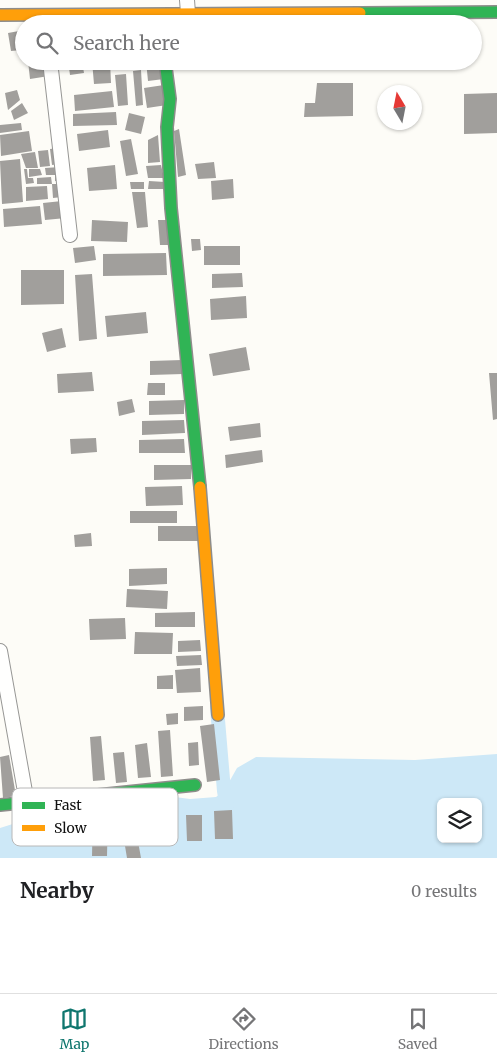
<!DOCTYPE html>
<html lang="en">
<head>
<meta charset="utf-8">
<style>
  body { margin:0; font-family:Merriweather,serif; background:#f2f2f2; color:#202124 }
  .controls { position:absolute; right:15px; bottom:15px; display:grid; overflow:hidden; border-radius:8px; box-shadow:0 1px 4px #0004 }
  .controls button { width:45px; height:45px; display:grid; place-items:center; padding:0; border:0; border-bottom:1px solid #e0e0e0; background:#fff; color:#202124; font:25px sans-serif }
  .compass { position:absolute; left:377px; top:85px; width:45px; height:45px; border-radius:50%; background:#fff; box-shadow:0 1px 4px #0004; rotate:350deg }
  .list { margin:0; padding:0; list-style:none }
  h2 { display:flex; justify-content:space-between; align-items:center; height:65px; margin:0; padding:0 20px; font-size:21px }
  h2 small { font-size:16px; font-weight:400; color:#757577 }
  .icon { flex:none; width:28px; height:28px; fill:none; stroke:currentColor; stroke-width:2; stroke-linecap:round; stroke-linejoin:round }
  .map { position:relative; flex:none; width:497px; height:858px; overflow:hidden }
  .search { position:absolute; background:#fff; box-shadow:0 1px 4px #0004; left:15px; right:15px; top:15px; height:55px; display:flex; align-items:center; gap:12px; box-sizing:border-box; padding:0 18px; border-radius:28px; color:#757577; font-size:19px }
  .sheet { height:135px; background:#fff }
  nav { display:flex; justify-content:space-around; align-items:center; box-sizing:border-box; height:70px; border-top:1px solid #e0e0e0; background:#fff; font-size:14px; color:#757577 }
  nav a { display:grid; justify-items:center; gap:2px }
  nav .on { color:#0f766e }
  .map>svg:first-child { display:block }
  .water { fill:#cde8f7; fill-rule:evenodd }
  .lines { fill:none; stroke-linecap:round; stroke-linejoin:round }
  .canal { stroke:#cde8f7; stroke-width:14 }
  .building { fill:#a19f9c }
  .street-casing { stroke:#979795; stroke-width:16 }
  .fast-casing { stroke:#8e8d8b; stroke-width:14 }
  .slow-casing { stroke:#8e8d8b; stroke-width:14 }
  .street { stroke:#fffffe; stroke-width:14 }
  .fast { stroke:#30b455; stroke-width:11 }
  .slow { stroke:#ff9f0a; stroke-width:11 }
  .key { fill:#fff; stroke:#b8b8b8; stroke-width:1 }
  .key-label { font-size:14px; fill:#111 }
</style>
</head>
<body>
<div class="map">
<svg width="497" height="858" viewBox="0 0 497 858">
  <rect width="100%" height="100%" fill="#fdfcf7"/>
  <!-- water -->
  <path class="water" d="M497,754V858H0V828L67,807L175,797L190,799L216,797L224,791L237,768L256,757L415,760ZM441,802H478V839H441Z"/>
  <g class="lines">
    <!-- canal -->
    <path class="canal" d="M217,708L224,791L227,808"/>
  </g>
  <!-- building -->
  <path class="building" d="M19,31L22,50L11,51L8,33Z
    M28,61H47L49,76L30,79Z
    M68,61H82L84,73L70,75Z
    M92,61H110L111,83L94,84Z
    M146,61H163L164,79L148,81Z
    M141,70L143,105L136,106L133,71Z
    M126,74L128,105L118,106L115,75Z
    M317,83H353V116L304,117L305,103H315Z
    M164,85L167,105L147,108L144,88Z
    M17,90L20,100L8,110L5,93Z
    M112,91L114,107L75,111L74,95Z
    M497,93V133L464,134V94Z
    M22,103L28,113L14,120L11,111Z
    M116,112L117,125L73,126V114Z
    M129,113L145,117L141,134L125,130Z
    M21,123L22,130L0,133V125Z
    M179,129L186,175L178,177L174,131Z
    M108,130L110,147L79,151L77,134Z
    M29,131L32,151L1,156L0,135Z
    M158,135L160,162L148,163V140Z
    M131,139L138,174L126,176L120,141Z
    M58,148L59,164L52,165L50,149Z
    M48,150L50,166L40,167L38,151Z
    M35,152L38,168H26L21,154Z
    M20,159L23,202L2,204L0,161Z
    M214,162L216,178L198,179L195,164Z
    M115,165L117,189L89,191L87,168Z
    M161,165L164,178H148L146,166Z
    M60,167L62,181H55V175H46L45,168Z
    M24,169H27L28,178H33L34,183L26,184Z
    M29,169H40L42,175L29,177Z
    M51,177L52,184H37V178Z
    M233,179L234,198L212,200L211,181Z
    M149,181L165,182V189H148Z
    M130,182H144V189H131Z
    M52,184H61L62,197L53,198Z
    M47,186L48,199L26,201V187Z
    M132,192H145L148,227L137,228Z
    M62,201L66,218L45,220L43,203Z
    M40,206L42,224L4,227L3,209Z
    M92,220L128,222L127,242L91,241Z
    M158,220H168L169,245H160Z
    M191,239H200L201,250L192,251Z
    M94,246L96,260L75,263L73,248Z
    M204,246H240V265H204Z
    M166,253L167,275L103,276V254Z
    M21,270H64V304L21,305Z
    M242,273L243,287L212,288V274Z
    M92,274L97,339L79,341L75,275Z
    M246,296L247,318L211,320L210,299Z
    M146,312L148,333L107,337L105,316Z
    M62,328L66,347L47,352L42,333Z
    M246,347L250,370L213,376L209,354Z
    M182,360L183,374L150,375V361Z
    M92,372L94,391L58,393L57,374Z
    M489,373H497V419L493,420Z
    M148,383H165V395H147Z
    M132,399L135,412L119,416L117,402Z
    M184,400V414L149,415V401Z
    M184,420L185,433L142,435V421Z
    M260,423L261,437L230,441L228,427Z
    M96,438L97,452L71,454L70,439Z
    M184,439L185,453H139V440Z
    M262,450L263,462L226,468L225,455Z
    M154,465H191V479L154,480Z
    M182,486L183,505L146,506L145,487Z
    M130,511H177V523H130Z
    M158,526H200L199,541H158Z
    M91,533L92,546L75,547L74,535Z
    M167,568V584L129,586V569Z
    M127,589L168,591L167,609L126,607Z
    M195,612V627H155V613Z
    M125,618L126,639L90,640L89,619Z
    M135,632L173,633L172,654H134Z
    M200,640L201,651L178,652V641Z
    M201,655L202,665L177,666L176,656Z
    M200,668L201,692L177,693L175,670Z
    M173,675V689H157V676Z
    M203,706V720L184,721V707Z
    M178,713V724L167,725L166,714Z
    M214,724L220,780L207,782L200,726Z
    M170,730L173,776L161,777L158,731Z
    M101,736L105,780L93,781L90,737Z
    M198,742L199,765L189,766L188,743Z
    M147,743L151,777L138,778L135,745Z
    M124,752L127,782L116,783L113,753Z
    M9,755L16,796L3,798L0,757Z
    M132,808L141,858H127L119,810Z
    M93,809H108L107,856H92Z
    M232,810L233,839H215L214,811Z
    M186,815H202V841H187Z"/>
  <g class="lines">
    <!-- street casing -->
    <g class="street-casing">
      <path id="street" d="M187,0L188,13
        M50,61L70,235
        M0,651L27,803"/>
    </g>
    <!-- fast casing -->
    <g class="fast-casing">
      <path id="fast" d="M360,13L497,12
        M165,61L170,99L167,127L171,208L200,487
        M0,805L195,785"/>
    </g>
    <!-- slow casing -->
    <g class="slow-casing">
      <path id="slow" d="M0,15L360,13
        M200,487L218,715"/>
    </g>
    <!-- street -->
    <use href="#street" class="street"/>
    <!-- fast -->
    <use href="#fast" class="fast"/>
    <!-- slow -->
    <use href="#slow" class="slow"/>
  </g>
  <!-- legend -->
  <rect x="12" y="788" width="166" height="58" rx="8" class="key"/>
  <rect x="22" y="802" width="23" height="7" fill="#30b455"/>
  <rect x="22" y="825" width="23" height="6" fill="#ff9f0a"/>
  <g class="key-label">
    <text x="54" y="810">Fast</text>
    <text x="54" y="833">Slow</text>
  </g>
</svg>
<div class="controls">
<button><svg class="icon" aria-label="layers" viewBox="0 0 24 24"><path d="M12 4l9 5-9 5-9-5zM3 14l9 5 9-5"/></svg></button>
</div>
<svg class="compass" viewBox="-18 -18 36 36"><path d="M0-13l5 13h-10z" fill="#e53935"/><path d="M0 13l5-13h-10z" fill="#757577"/></svg>
<div class="search"><svg class="icon" aria-label="search" viewBox="0 0 24 24"><circle cx="10" cy="10" r="6"/><path d="M15 15l6 6"/></svg>Search here</div>
</div>
<section class="sheet">
<h2>Nearby<small>0 results</small></h2>
<ul class="list">
</ul>
</section>
<nav>
<a class="on"><svg class="icon" aria-label="map" viewBox="0 0 24 24"><path d="M3 6l6-2 6 2 6-2v14l-6 2-6-2-6 2zM9 4v14M15 6v14"/></svg>Map</a>
<a><svg class="icon" aria-label="directions" viewBox="0 0 24 24"><path d="M12 3l9 9-9 9-9-9zM9 14v-3h6M13 9l2 2-2 2"/></svg>Directions</a>
<a><svg class="icon" aria-label="saved" viewBox="0 0 24 24"><path d="M7 4h10v16l-5-4-5 4z"/></svg>Saved</a>
</nav>
</body>
</html>
